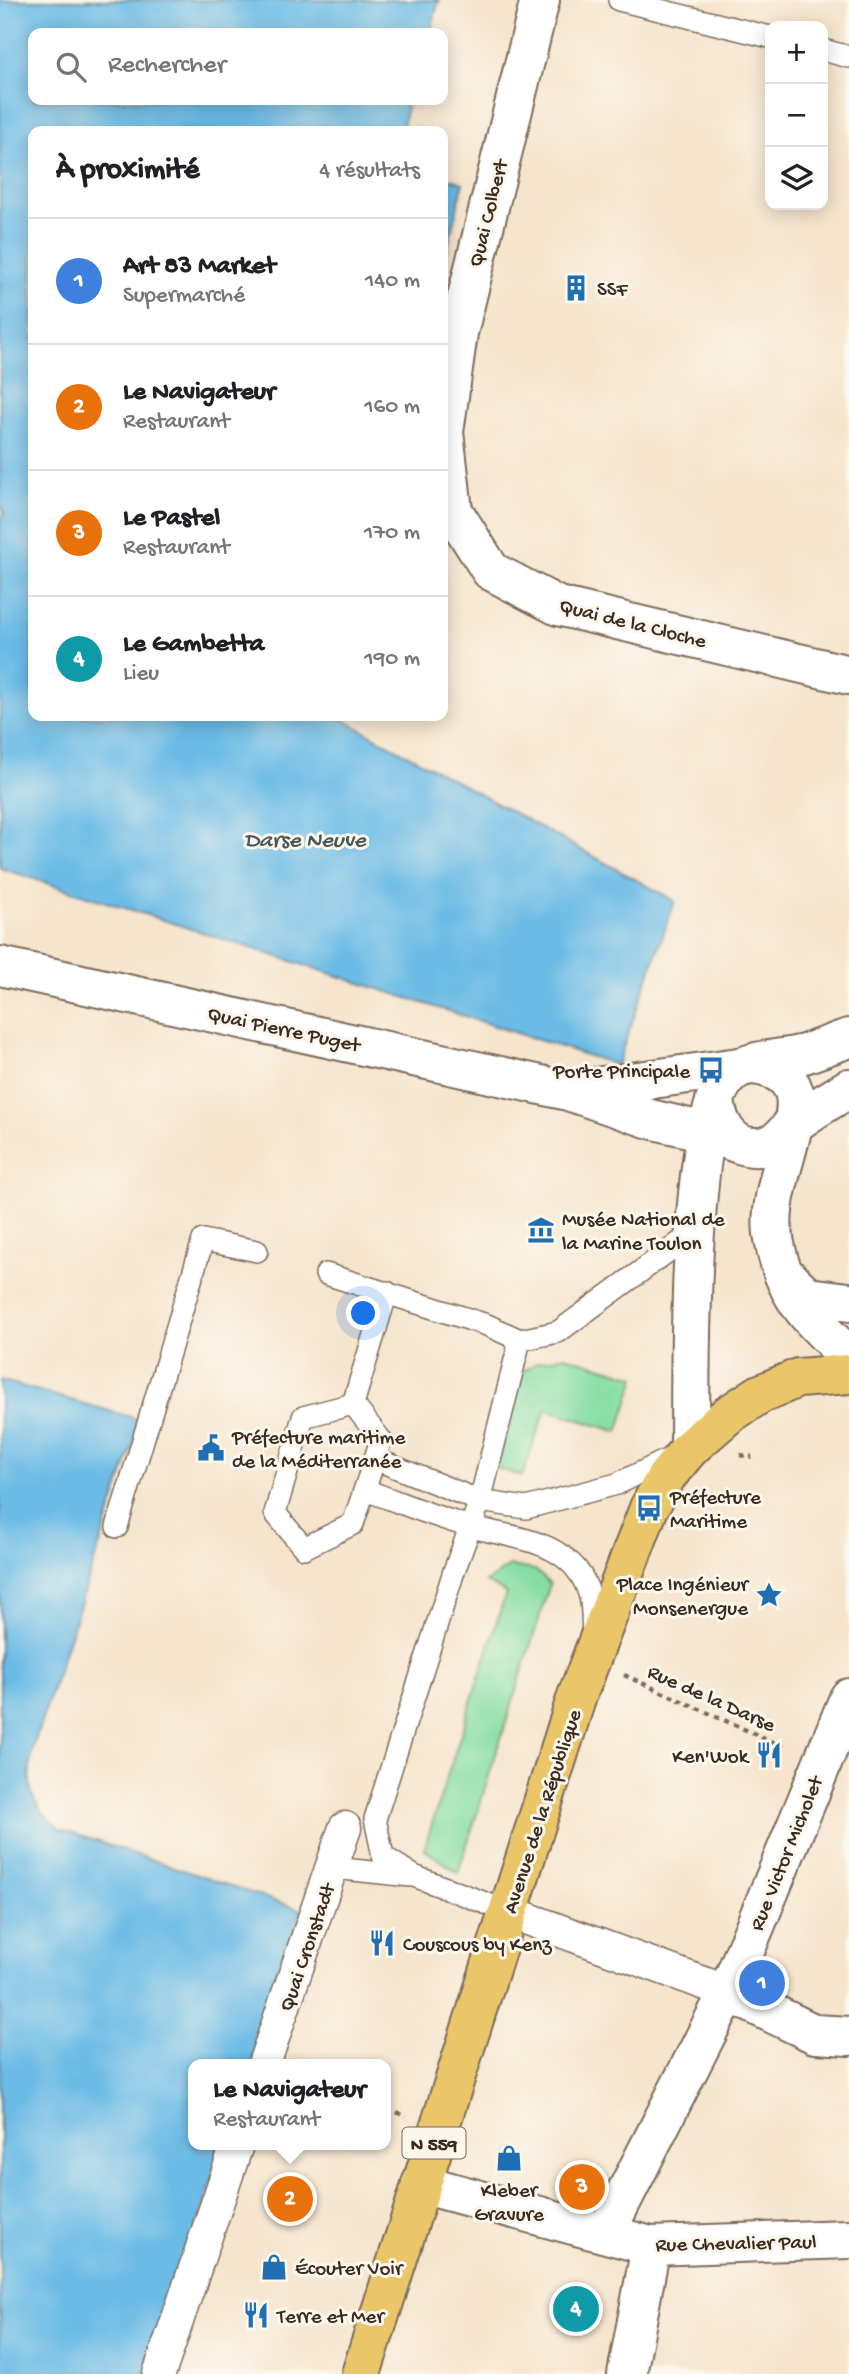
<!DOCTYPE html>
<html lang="fr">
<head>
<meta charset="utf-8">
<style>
  body { margin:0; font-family:"Gochi Hand",sans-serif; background:#f2f2f2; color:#202124 }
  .controls { position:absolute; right:21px; top:21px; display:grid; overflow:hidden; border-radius:14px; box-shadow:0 4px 18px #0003 }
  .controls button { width:63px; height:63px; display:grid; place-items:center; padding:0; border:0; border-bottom:2px solid #e0e0e0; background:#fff; color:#202124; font:35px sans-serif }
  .you { position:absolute; left:364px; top:1314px; width:24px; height:24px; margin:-18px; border:5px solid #fff; border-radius:50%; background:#1a73e8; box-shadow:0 0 0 10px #1a73e833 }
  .badge { display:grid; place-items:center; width:46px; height:46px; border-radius:50%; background:#d93025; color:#fff; font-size:23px; font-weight:700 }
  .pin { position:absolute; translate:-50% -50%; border:4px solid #fff; box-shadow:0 2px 7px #0006 }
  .popup { position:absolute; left:188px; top:2059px; width:203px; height:91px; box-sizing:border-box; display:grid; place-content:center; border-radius:14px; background:#fff; filter:drop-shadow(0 2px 5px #0005); font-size:23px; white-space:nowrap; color:#757577 }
  .popup b { font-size:26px; color:#202124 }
  .popup::after { content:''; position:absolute; left:50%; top:100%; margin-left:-14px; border:14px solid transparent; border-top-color:#fff }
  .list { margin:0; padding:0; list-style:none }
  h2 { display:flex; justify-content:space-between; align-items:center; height:91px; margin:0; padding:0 28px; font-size:30px }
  h2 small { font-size:23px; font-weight:400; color:#757577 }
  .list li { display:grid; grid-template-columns:46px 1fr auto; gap:21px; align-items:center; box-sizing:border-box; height:126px; padding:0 28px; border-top:2px solid #e0e0e0 }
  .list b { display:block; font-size:26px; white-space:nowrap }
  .list p { margin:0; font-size:23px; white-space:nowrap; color:#757577 }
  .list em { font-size:23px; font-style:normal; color:#757577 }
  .icon { flex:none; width:38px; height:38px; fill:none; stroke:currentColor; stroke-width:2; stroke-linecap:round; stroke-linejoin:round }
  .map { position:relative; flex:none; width:849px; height:2374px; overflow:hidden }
  .search { position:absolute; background:#fff; box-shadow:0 4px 18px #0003; left:28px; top:28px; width:420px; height:77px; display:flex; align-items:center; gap:18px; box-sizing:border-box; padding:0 24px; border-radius:14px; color:#757577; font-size:26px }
  .panel { position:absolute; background:#fff; box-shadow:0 4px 18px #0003; left:28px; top:126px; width:420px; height:595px; border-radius:14px }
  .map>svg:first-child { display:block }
  .green { fill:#83dda3; stroke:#5f8460; stroke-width:2 }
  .water { fill:#6abbe6; stroke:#527282; stroke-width:2 }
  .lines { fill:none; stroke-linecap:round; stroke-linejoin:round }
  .service-casing { stroke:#7c6b5b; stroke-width:24 }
  .pedestrian-casing { stroke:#7c6b5b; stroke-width:35 }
  .minor-casing { stroke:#7c6b5b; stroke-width:42 }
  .tertiary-casing { stroke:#7c6b5b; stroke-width:42 }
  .primary-casing { stroke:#7c6b5b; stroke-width:42 }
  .path { stroke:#7c6b5b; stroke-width:4.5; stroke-dasharray:5 5; stroke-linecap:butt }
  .service { stroke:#fff; stroke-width:21 }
  .pedestrian { stroke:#fff; stroke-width:32 }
  .minor { stroke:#fff; stroke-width:38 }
  .tertiary { stroke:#fff; stroke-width:38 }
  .primary { stroke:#ebc669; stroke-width:38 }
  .labels { text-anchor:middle; stroke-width:6; stroke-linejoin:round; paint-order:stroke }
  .shield { fill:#fbf7ec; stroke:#75685c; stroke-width:2 }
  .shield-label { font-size:19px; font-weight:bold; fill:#3b2a1e }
  .street-label { font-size:21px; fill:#3b2a1e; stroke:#fbf7ec }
  .poi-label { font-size:21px; fill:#3b2a1e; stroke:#fbf7ec; text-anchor:start }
  .water-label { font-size:23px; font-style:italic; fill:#49565a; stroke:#fbf7ec }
</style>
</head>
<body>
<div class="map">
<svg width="849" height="2374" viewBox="0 0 849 2374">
  <rect width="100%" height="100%" fill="#fbf7ec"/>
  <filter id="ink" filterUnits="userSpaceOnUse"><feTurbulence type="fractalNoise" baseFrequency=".0143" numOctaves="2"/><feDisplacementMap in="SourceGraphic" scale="14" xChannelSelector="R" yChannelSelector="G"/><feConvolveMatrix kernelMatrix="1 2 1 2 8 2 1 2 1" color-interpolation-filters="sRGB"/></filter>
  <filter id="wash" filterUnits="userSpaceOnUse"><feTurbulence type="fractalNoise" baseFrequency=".00686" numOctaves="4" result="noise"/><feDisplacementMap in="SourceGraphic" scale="28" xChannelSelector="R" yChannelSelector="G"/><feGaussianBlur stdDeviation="1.57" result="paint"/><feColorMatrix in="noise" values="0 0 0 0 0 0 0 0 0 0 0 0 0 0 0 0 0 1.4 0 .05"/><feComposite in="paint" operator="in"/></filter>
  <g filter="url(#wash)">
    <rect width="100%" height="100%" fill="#f6e4cc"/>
    <!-- green -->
    <path class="green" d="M565,1356L636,1377L618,1432L546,1409L522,1476L493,1467L518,1374L538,1362Z
      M510,1566L535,1570L550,1584L458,1873L424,1849L506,1593L486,1582Z"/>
    <!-- water -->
    <path class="water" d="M0,0H439L430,33H33V100H408L402,131H33V716H337L675,901L617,1065L0,868V522L4,513L0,504Z
      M443,176L463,183L443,268Z
      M0,1380L141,1420L33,1747C25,1785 29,1805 60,1829L302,1910L251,2064H194V2145H224L149,2374H0Z"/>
  </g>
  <g filter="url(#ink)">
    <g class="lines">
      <!-- service casing -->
      <g class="service-casing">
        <path id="service" d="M619,0L770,37
          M823,50L849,57
          M326,1274L487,1325L520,1340L558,1332L697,1230
          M353,1404L381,1440L353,1524L304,1548L275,1513L303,1417L353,1404L387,1292
          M375,1459L480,1501L526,1508L617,1484L673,1457
          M365,1490C400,1502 436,1518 472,1527C518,1539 576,1541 590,1597C593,1609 592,1623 593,1635
          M117,1527L203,1240L257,1251
          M333,1868L411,1876
          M509,1912L414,1876L383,1856L375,1819L454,1571L480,1501L520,1340"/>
      </g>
      <!-- pedestrian casing -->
      <g class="pedestrian-casing">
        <path id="pedestrian" d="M509,1912L728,1992
          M264,2064L345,1828
          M159,2374L237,2145"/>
      </g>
      <!-- minor casing -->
      <g class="minor-casing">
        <path id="minor" d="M0,966L568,1091L650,1119L706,1132L739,1144
          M574,1090L753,1065
          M783,1273L808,1297L849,1302
          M728,1992L815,2034L849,2036
          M421,2184L651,2246L849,2239
          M606,2232L728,1992L849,1698
          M627,2374L651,2246"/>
      </g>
      <!-- tertiary casing -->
      <g class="tertiary-casing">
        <path id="tertiary" d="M540,0L458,333L444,432L453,511L491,571L558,606L849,675
          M753,1065C770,1067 788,1073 794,1092C804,1121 767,1189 773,1233C783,1297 806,1314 849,1357
          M715,1100C718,1129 736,1155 769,1145C781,1141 785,1131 794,1124C811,1111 831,1100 849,1088
          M690,1448C691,1381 685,1111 732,1073C750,1058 782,1060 804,1054C819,1049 834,1043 849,1038"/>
      </g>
      <!-- primary casing -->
      <g class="primary-casing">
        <path id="primary" d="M361,2374L577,1696L649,1508L666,1477L690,1448L728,1415L760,1394L798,1378L849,1374"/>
      </g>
      <!-- path -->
      <path class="path" d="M740,1455L752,1457
        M624,1675L788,1749
        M397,2112L406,2117"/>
      <!-- service -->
      <use href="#service" class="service"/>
      <!-- pedestrian -->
      <use href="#pedestrian" class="pedestrian"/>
      <!-- minor -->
      <use href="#minor" class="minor"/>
      <!-- tertiary -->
      <use href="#tertiary" class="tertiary"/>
      <!-- primary -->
      <use href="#primary" class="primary"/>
    </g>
  </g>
  <!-- icons -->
  <defs>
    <g id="building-bare" transform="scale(2.1)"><path d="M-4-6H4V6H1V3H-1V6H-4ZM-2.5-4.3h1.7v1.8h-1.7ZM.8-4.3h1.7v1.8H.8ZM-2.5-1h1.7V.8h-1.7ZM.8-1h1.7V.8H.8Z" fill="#1f6fb2" stroke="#fbf7ec" stroke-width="2.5" paint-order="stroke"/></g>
    <g id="bus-bare" transform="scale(2.1)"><path d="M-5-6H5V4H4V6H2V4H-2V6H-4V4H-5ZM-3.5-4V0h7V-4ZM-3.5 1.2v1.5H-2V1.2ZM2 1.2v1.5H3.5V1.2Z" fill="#1f6fb2" stroke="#fbf7ec" stroke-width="2.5" paint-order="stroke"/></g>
    <g id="museum-bare" transform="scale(2.1)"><path d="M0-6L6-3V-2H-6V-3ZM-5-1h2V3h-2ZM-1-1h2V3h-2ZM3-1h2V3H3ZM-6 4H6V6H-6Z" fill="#1f6fb2" stroke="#fbf7ec" stroke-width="2.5" paint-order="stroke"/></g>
    <g id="civic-bare" transform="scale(2.1)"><path d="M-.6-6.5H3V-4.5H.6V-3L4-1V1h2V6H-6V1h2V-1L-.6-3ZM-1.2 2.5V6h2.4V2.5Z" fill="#1f6fb2" stroke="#fbf7ec" stroke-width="2.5" paint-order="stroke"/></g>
    <g id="sight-bare" transform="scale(2.1)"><path d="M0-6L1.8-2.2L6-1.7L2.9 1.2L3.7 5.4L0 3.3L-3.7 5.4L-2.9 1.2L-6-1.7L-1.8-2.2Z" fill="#1f6fb2" stroke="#fbf7ec" stroke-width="2.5" paint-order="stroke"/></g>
    <g id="restaurant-bare" transform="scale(2.1)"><path d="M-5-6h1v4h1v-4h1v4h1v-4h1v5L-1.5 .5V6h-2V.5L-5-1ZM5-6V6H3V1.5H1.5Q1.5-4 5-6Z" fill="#1f6fb2" stroke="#fbf7ec" stroke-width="2.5" paint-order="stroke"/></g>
    <g id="shop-bare" transform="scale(2.1)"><path d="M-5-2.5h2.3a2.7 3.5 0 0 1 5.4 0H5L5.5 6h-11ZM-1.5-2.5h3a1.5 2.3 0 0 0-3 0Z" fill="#1f6fb2" stroke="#fbf7ec" stroke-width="2.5" paint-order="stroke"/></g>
  </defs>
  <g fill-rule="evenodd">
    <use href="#building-bare" x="576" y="288"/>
    <use href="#bus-bare" x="711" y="1070"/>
    <use href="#museum-bare" x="541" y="1230"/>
    <use href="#civic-bare" x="211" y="1448"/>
    <use href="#bus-bare" x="649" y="1508"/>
    <use href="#sight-bare" x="769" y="1595"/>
    <use href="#restaurant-bare" x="769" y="1755"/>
    <use href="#restaurant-bare" x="382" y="1943"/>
    <use href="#shop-bare" x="509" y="2158"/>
    <use href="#shop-bare" x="274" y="2267"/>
    <use href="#restaurant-bare" x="256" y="2315"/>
  </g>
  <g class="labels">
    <!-- shield labels -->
    <rect class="shield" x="402.5" y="2127.5" width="63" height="31" rx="5"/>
    <g class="shield-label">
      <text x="434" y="2150">N 559</text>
    </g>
    <!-- street labels -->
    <g class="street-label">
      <text transform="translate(487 213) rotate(-76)" y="7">Quai Colbert</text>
      <text transform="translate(633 622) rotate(14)" y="7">Quai de la Cloche</text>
      <text transform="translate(284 1028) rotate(12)" y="7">Quai Pierre Puget</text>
      <text transform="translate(712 1697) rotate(24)" y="7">Rue de la Darse</text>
      <text transform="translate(541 1811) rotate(-72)" y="7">Avenue de la République</text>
      <text transform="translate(785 1853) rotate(-68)" y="7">Rue Victor Micholet</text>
      <text transform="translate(306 1947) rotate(-71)" y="7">Quai Cronstadt</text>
      <text transform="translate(736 2242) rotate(-1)" y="7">Rue Chevalier Paul</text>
    </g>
    <!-- poi labels -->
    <g class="poi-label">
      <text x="597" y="295">SSF</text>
      <text x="690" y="1077" text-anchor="end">Porte Principale</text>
      <text x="562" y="1225">Musée National de<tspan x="562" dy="24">la Marine Toulon</tspan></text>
      <text x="232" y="1443">Préfecture maritime<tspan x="232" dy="24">de la Méditerranée</tspan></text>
      <text x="670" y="1503">Préfecture<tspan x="670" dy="24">Maritime</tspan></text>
      <text x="748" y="1590" text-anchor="end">Place Ingénieur<tspan x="748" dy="24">Monsenergue</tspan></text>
      <text x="748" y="1762" text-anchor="end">Ken'Wok</text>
      <text x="403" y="1950">Couscous by Kenz</text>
      <text x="509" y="2196" text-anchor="middle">Kleber<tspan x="509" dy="24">Gravure</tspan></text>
      <text x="295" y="2274">Écouter Voir</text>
      <text x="277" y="2322">Terre et Mer</text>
    </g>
    <!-- water labels -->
    <g class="water-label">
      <text x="305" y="846">Darse Neuve</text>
    </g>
  </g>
</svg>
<div class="controls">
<button>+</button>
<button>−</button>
<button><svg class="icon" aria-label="layers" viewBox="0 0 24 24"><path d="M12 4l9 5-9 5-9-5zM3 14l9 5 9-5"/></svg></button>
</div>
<div class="you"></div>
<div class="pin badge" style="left:762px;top:1983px;background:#3f7fe0">1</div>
<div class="pin badge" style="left:290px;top:2199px;background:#e8710a">2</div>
<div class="popup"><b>Le Navigateur</b>Restaurant</div>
<div class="pin badge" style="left:582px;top:2187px;background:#e8710a">3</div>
<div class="pin badge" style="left:576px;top:2309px;background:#0f9aa8">4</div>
<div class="search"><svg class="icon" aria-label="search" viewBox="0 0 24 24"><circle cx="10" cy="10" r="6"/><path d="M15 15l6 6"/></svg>Rechercher</div>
<section class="panel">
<h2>À proximité<small>4 résultats</small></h2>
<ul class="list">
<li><span class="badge" style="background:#3f7fe0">1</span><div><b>Art 83 Market</b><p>Supermarché</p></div><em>140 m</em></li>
<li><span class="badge" style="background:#e8710a">2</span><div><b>Le Navigateur</b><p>Restaurant</p></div><em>160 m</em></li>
<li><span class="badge" style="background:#e8710a">3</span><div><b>Le Pastel</b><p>Restaurant</p></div><em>170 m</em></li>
<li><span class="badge" style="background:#0f9aa8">4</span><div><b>Le Gambetta</b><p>Lieu</p></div><em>190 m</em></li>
</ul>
</section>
</div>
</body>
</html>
